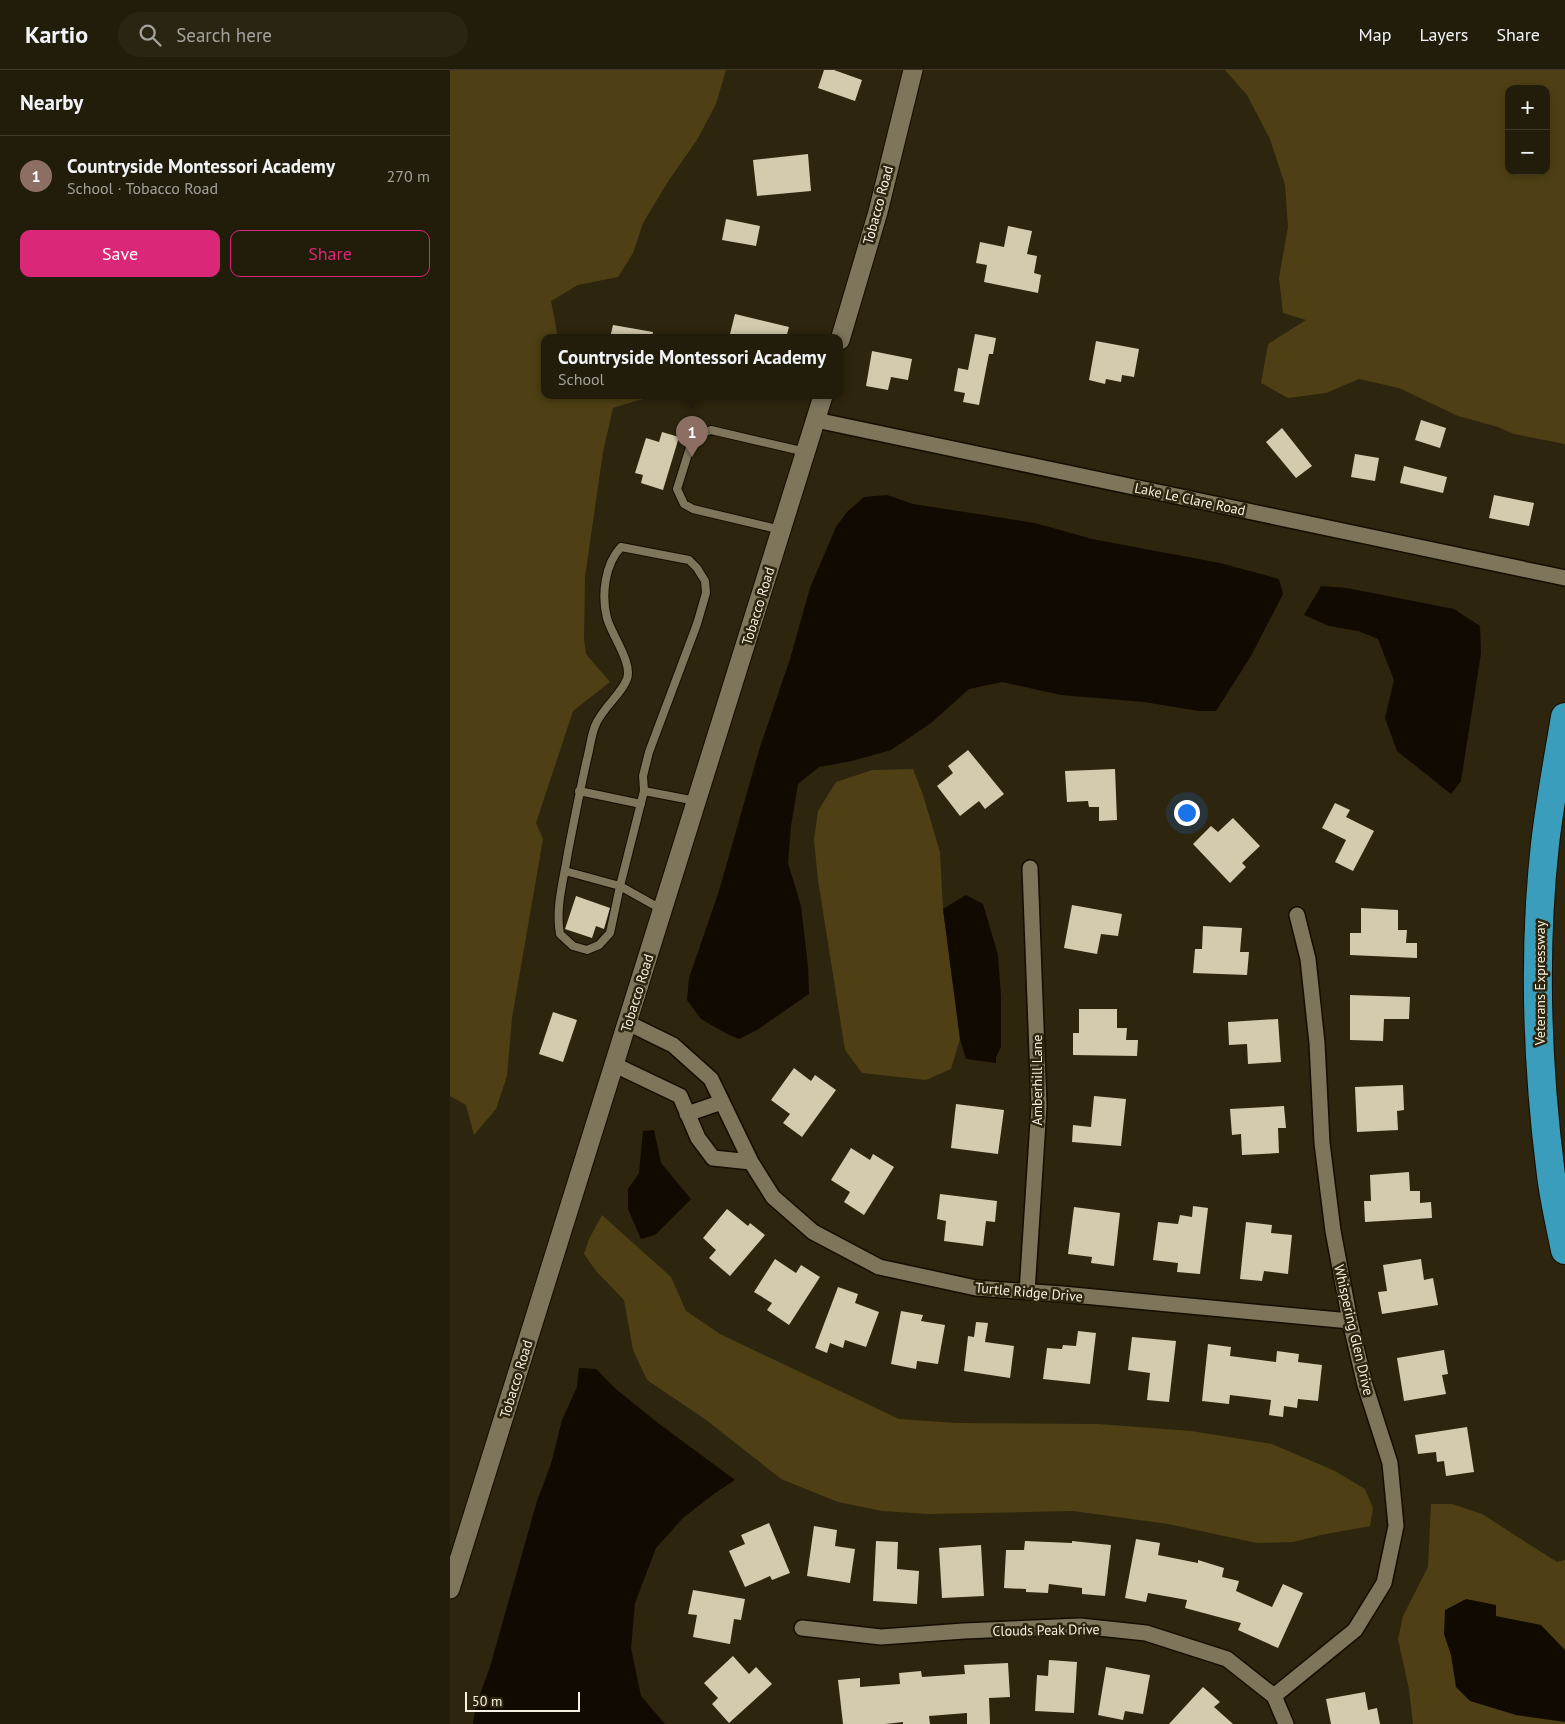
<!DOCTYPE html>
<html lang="en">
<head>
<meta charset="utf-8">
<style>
  body { margin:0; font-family:"PT Sans",sans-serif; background:#2a2513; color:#f1f3f6 }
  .controls { position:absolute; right:15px; top:15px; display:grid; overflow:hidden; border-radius:10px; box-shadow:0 2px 8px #0003 }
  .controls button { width:45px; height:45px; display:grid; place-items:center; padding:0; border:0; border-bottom:1px solid #3f3a2b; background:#221c0a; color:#f1f3f6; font:25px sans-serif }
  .scale { position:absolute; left:15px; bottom:12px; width:115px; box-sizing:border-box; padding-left:5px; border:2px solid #f6f1e2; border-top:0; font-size:14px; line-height:18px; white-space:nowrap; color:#f6f1e2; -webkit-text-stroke:4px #2d250d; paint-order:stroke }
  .you { position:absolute; left:736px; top:742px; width:18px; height:18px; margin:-12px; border:4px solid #fff; border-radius:50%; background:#1a73e8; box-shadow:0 0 0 8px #1a73e833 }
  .badge { display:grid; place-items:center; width:32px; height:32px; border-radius:50%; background:#db2777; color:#fff; font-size:16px; font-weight:700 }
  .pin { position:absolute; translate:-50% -41px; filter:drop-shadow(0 1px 2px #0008) }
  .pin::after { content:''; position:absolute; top:26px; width:18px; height:15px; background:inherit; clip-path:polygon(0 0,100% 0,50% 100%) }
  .popup { position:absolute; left:91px; top:264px; width:302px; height:65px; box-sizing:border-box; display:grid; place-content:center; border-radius:10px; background:#221c0a; filter:drop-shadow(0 1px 4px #0005); font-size:16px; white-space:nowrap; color:#a2a19c }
  .popup b { font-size:19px; color:#f1f3f6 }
  .popup::after { content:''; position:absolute; left:50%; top:100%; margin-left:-10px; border:10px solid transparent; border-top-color:#221c0a }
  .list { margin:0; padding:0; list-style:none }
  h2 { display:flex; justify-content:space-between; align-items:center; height:65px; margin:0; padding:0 20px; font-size:21px }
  h2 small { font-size:16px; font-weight:400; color:#a2a19c }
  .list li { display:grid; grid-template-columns:32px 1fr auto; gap:15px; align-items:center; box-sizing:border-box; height:80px; padding:0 20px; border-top:1px solid #3f3a2b }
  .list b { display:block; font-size:19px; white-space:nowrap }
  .list p { margin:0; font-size:16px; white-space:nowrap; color:#a2a19c }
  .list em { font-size:16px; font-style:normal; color:#a2a19c }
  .actions { display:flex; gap:10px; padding:15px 20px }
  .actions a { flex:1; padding:11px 0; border:1px solid #db2777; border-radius:10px; text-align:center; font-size:18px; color:#db2777 }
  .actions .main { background:#db2777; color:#fff }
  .icon { flex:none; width:28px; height:28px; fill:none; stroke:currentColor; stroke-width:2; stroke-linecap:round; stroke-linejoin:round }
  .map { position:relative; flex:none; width:1115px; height:1654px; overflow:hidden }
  header { display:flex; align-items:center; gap:30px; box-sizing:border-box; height:70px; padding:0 25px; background:#221c0a; border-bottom:1px solid #3f3a2b }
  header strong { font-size:24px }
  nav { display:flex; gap:28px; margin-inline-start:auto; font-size:18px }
  .search { width:350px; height:45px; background:#2a2513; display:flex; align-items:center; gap:12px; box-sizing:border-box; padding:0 18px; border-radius:28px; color:#a2a19c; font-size:19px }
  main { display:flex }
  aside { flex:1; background:#221c0a }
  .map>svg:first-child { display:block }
  .green { fill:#4e4014; fill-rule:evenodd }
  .water { fill:#110a00 }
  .building { fill:#d4caae }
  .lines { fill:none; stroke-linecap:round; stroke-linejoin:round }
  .service-casing { stroke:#150d00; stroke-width:10 }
  .minor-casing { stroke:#150d00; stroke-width:18 }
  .tertiary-casing { stroke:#150d00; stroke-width:21 }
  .motorway-casing { stroke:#150d00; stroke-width:30 }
  .service { stroke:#7e755b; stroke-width:8 }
  .minor { stroke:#7e755b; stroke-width:15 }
  .tertiary { stroke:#7e755b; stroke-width:19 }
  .motorway { stroke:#3b9dbc; stroke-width:28 }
  .labels { text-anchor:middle; stroke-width:5; stroke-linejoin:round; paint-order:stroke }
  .street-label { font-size:14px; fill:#f6f1e2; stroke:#2d250d }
</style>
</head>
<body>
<header>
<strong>Kartio</strong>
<div class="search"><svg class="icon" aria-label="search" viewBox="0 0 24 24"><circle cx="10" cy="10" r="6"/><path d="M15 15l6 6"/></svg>Search here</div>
<nav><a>Map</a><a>Layers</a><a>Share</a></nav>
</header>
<main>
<aside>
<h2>Nearby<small></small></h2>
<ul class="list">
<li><span class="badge" style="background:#8d6e63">1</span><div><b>Countryside Montessori Academy</b><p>School · Tobacco Road</p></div><em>270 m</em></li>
</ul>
<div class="actions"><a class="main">Save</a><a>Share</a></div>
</aside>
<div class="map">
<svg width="1115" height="1654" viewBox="0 0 1115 1654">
  <rect width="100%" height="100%" fill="#2d250d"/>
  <!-- green -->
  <path class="green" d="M0,0H276L266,34L247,70L219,110L193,153L183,183L168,207L128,215L101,231L108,268H94V326H197L196,328L163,338L153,382L135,507L134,569L136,584L160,612L123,641L86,753L93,769L62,948L57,1006L46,1039L24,1065L16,1035L0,1026Z
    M775,0H1115V374L1064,364L1048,357L1008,346L949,318L909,309L876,323L838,328L811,313L818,274L856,250L833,243L829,208L838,157L835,115L820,69L797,25ZM1059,19H1096V101H1059Z
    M463,699L473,725L490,782L493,839L510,969L501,999L476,1010L412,1003L395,980L368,810L364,770L368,741L386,712L422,700Z
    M152,1145L221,1207L236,1241L270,1264L449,1349L507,1353L648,1354L741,1361L822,1374L885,1401L915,1419L923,1438L920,1456L871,1465L843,1472L807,1473L718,1454L623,1441L478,1444L432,1441L388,1432L331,1409L255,1349L197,1310L183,1280L174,1230L146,1201L134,1184L139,1169Z
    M981,1434H1002L1032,1444L1107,1492L1115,1490V1654H963L959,1619L948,1569L953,1546L978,1497Z"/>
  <!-- water -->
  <path class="water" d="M437,425L463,434L585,453L642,469L770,493L829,509L833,524L801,586L766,641H749L694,632L611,625L552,612L519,619L481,653L441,680L402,691L369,697L348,714L341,756L338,793L351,836L358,896L359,924L307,960L289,969L277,964L251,949L237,930L239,908L269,821L310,677L340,589L360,518L386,457L397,442L414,427Z
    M871,516L897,518L1004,539L1030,556L1031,583L1011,711L1001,724L947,681L935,648L944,610L928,569L908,561L879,556L854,545Z
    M516,825L533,834L548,885L551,927V977L546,987V993L516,989L510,969L493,839Z
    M204,1060L211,1093L241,1129L205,1165L191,1169L178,1139V1119L189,1103L193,1061Z
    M129,1298L146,1299L167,1320L208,1353L285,1410L265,1423L233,1448L206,1478L185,1533L181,1578L191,1626L215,1654H23L26,1635L40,1597L87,1431L101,1394L112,1350L127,1317Z
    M1016,1529L1046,1535V1546L1091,1555L1115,1580V1652L1066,1645L1020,1631L1006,1617L1001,1585L994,1564L995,1540Z"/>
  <!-- building -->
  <path class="building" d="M374,0H384L412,10L405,31L368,18Z
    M358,84L361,121L307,126L303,90Z
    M276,149L310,156L306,176L272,170Z
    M558,156L582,161L577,184L587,186L584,203L591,205L588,223L534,212L537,195L526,193L530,172L554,177Z
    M285,244L339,257L336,268H279Z
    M163,255L203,262L202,268H160Z
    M525,264L546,268L543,284H539L529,335L513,332L515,323L504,321L508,298L518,300Z
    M646,271L689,279L684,307L672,305L671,312L656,309L655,314L639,310Z
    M422,281L462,289L458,310L441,307L438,320L416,316Z
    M971,350L996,358L990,378L965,370Z
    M832,358L862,396L846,408L816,372Z
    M212,362L229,367L213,420L191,413L193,405L185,403L196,368L209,372Z
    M905,384L929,388L925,411L901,407Z
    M954,396L997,407L993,423L950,413Z
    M1044,425L1084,433L1079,456L1039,448Z
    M518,680L554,724L535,739L529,731L510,746L487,716L503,703L498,696Z
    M665,699L667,750L649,751V737H639L638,731L617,732L615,701Z
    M885,733L900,740L896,747L924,761L903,801L885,792L896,770L872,758Z
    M783,748L810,776L792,793L796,797L780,813L743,774L761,756L768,762Z
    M126,826L160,838L154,859L146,856L142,868L115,859Z
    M622,835L672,844L668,866L651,864L647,884L614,878Z
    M911,838L948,840V860H957L956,873H967V888L900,885V863H911Z
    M753,856L792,858L790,882H799L797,905L743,903L745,879H752Z
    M900,925L960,927L959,949H934L933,971L900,970Z
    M629,939H667V958H677L676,970H688L687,986L623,985V963H629Z
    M103,942L127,950L113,992L89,984Z
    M828,949L831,992L798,994L797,974L779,975L778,952Z
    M344,998L361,1011L365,1005L386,1020L352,1067L333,1053L340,1044L321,1030Z
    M953,1015L954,1040L947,1041L948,1060L907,1062L905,1017Z
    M644,1026L676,1029L671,1076L622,1072L623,1055L641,1057Z
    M506,1034L554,1040L548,1084L501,1078Z
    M834,1036L836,1058H828L829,1083L792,1085L791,1064L782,1065L780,1039Z
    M401,1078L420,1090L423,1084L444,1097L414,1145L394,1132L400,1122L381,1110Z
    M959,1102L960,1121H970V1133L981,1132L982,1148L915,1152L914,1131H921L920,1105Z
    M490,1124L547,1131L545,1152L536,1151L533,1176L494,1171L496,1151L487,1149Z
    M743,1136L758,1138L750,1204L727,1202L728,1193L703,1190L708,1152L728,1154L730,1145L742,1147Z
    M624,1137L670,1143L664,1196L641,1193L642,1187L618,1184Z
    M277,1139L298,1156L300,1153L315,1165L280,1206L259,1188L266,1180L253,1168Z
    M796,1152L822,1155L821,1163L842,1165L838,1204L814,1201L812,1211L790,1209Z
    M325,1189L346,1203L351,1195L370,1207L339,1255L317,1240L322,1233L304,1222Z
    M971,1189L974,1210L983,1208L988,1235L932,1244L928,1222L937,1221L933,1195Z
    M388,1217L408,1224L405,1233L429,1242L416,1277L395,1270L393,1278L380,1273L377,1283L365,1278Z
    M451,1241L473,1245L471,1251L495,1255L488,1294L467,1291L466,1299L441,1294Z
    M526,1252L538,1253L535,1272L564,1276L560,1308L514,1301L518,1266L524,1267Z
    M628,1261L646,1263L640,1314L593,1309L597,1278L612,1279L613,1275L626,1276Z
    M682,1267L726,1271L719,1332L697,1330L700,1303L678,1300Z
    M758,1274L781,1277L780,1286L826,1292L827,1281L849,1284L848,1292L872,1295L868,1331L848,1329L847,1338L834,1336L833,1347L819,1345L821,1330L780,1325L779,1334L752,1331Z
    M994,1280L998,1304L992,1305L996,1324L954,1331L947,1288Z
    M1017,1357L1024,1402L996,1406L994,1391L987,1392L986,1382L968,1384L965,1365Z
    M319,1453L340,1503L322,1510L320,1506L295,1517L279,1481L295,1474L291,1465Z
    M364,1456L387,1460L385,1476L405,1479L400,1513L357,1506Z
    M686,1469L710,1473L708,1485L748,1493V1490L774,1498L772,1507L789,1511L786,1521L822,1537L833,1514L853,1523L828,1578L788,1560L791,1553L735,1538L737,1530L698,1523L696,1532L675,1528Z
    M426,1471L448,1472L447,1499L469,1501L467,1534L423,1531Z
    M575,1471L622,1473V1471L661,1475L655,1526L632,1524V1518L599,1514L598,1523L576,1522V1519L554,1518L556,1480H574Z
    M531,1475L534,1526L492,1528L489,1478Z
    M243,1520L295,1529L291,1550L284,1549L280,1574L243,1567L247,1545L238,1544Z
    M283,1586L299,1604L306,1597L322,1614L279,1653L262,1634L268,1628L254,1613Z
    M599,1590L627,1592L624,1643L585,1641L587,1605L598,1606Z
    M558,1593L560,1627L539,1628L540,1654H517V1643L479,1646L480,1654H453V1652L435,1654H393L388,1610L410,1608V1617L450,1614L449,1603L471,1601L472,1607L515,1604L514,1595Z
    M656,1597L700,1605L693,1644L675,1641L673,1650L648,1645Z
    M753,1617L770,1632L764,1637L783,1654H719Z
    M915,1622L918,1640L927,1638L930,1654H881L876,1629Z"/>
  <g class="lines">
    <!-- service casing -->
    <g class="service-casing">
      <path id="service" d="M331,460L243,439L234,434L227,419L242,371L249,364L261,360L356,382
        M129,721L191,734
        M115,801L170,816L160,863L149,875L137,880L123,876L110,864C105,837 114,809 118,782C124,751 130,720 137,689C140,678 141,666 145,656C152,638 171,625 177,609C183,593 161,564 157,548C151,525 155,494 171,477L239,490L247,498L255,511L256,523L247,554L199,682L193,706L194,721
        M211,839L170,816L194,721L246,731"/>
    </g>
    <!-- minor casing -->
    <g class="minor-casing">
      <path id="minor" d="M366,350L1115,508
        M178,953L223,975L261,1009L301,1092L323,1127L363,1162L429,1197L526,1218L612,1224L900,1251
        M165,995L230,1026L248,1068L263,1088L301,1092
        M237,1044L272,1032
        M577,1222L589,1036L580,798
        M352,1558L431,1567L514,1561L630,1556L696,1563L777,1589L824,1626L836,1654
        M824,1626L905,1560L934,1513L946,1456L940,1393L915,1315L900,1251L883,1161L872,1073L867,973L858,889L847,845"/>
    </g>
    <!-- tertiary casing -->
    <g class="tertiary-casing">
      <path id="tertiary" d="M390,270L428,142L463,0
        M0,1519L373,326"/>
    </g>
    <!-- motorway casing -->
    <g class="motorway-casing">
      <path id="motorway" d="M1115,647C1108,689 1100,731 1095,774C1083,883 1087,996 1101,1105C1104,1130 1110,1155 1115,1180"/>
    </g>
    <!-- service -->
    <use href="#service" class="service"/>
    <!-- minor -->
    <use href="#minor" class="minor"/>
    <!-- tertiary -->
    <use href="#tertiary" class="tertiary"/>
    <!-- motorway -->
    <use href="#motorway" class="motorway"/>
  </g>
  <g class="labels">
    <!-- street labels -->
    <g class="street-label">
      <text transform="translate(428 135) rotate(-75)" y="5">Tobacco Road</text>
      <text transform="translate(740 429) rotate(12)" y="5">Lake Le Clare Road</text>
      <text transform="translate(308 536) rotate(-73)" y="5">Tobacco Road</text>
      <text transform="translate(1090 913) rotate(-90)" y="5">Veterans Expressway</text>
      <text transform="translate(187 923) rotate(-73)" y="5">Tobacco Road</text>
      <text transform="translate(587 1010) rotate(-90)" y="5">Amberhill Lane</text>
      <text transform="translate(579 1222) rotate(5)" y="5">Turtle Ridge Drive</text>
      <text transform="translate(904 1260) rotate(77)" y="5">Whispering Glen Drive</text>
      <text transform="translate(66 1309) rotate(-73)" y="5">Tobacco Road</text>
      <text transform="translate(596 1560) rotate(-1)" y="5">Clouds Peak Drive</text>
    </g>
  </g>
</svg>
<div class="controls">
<button>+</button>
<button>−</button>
</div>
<div class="scale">50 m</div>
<div class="you"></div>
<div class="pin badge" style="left:242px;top:387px;background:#8d6e63">1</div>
<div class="popup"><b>Countryside Montessori Academy</b>School</div>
</div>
</main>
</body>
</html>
